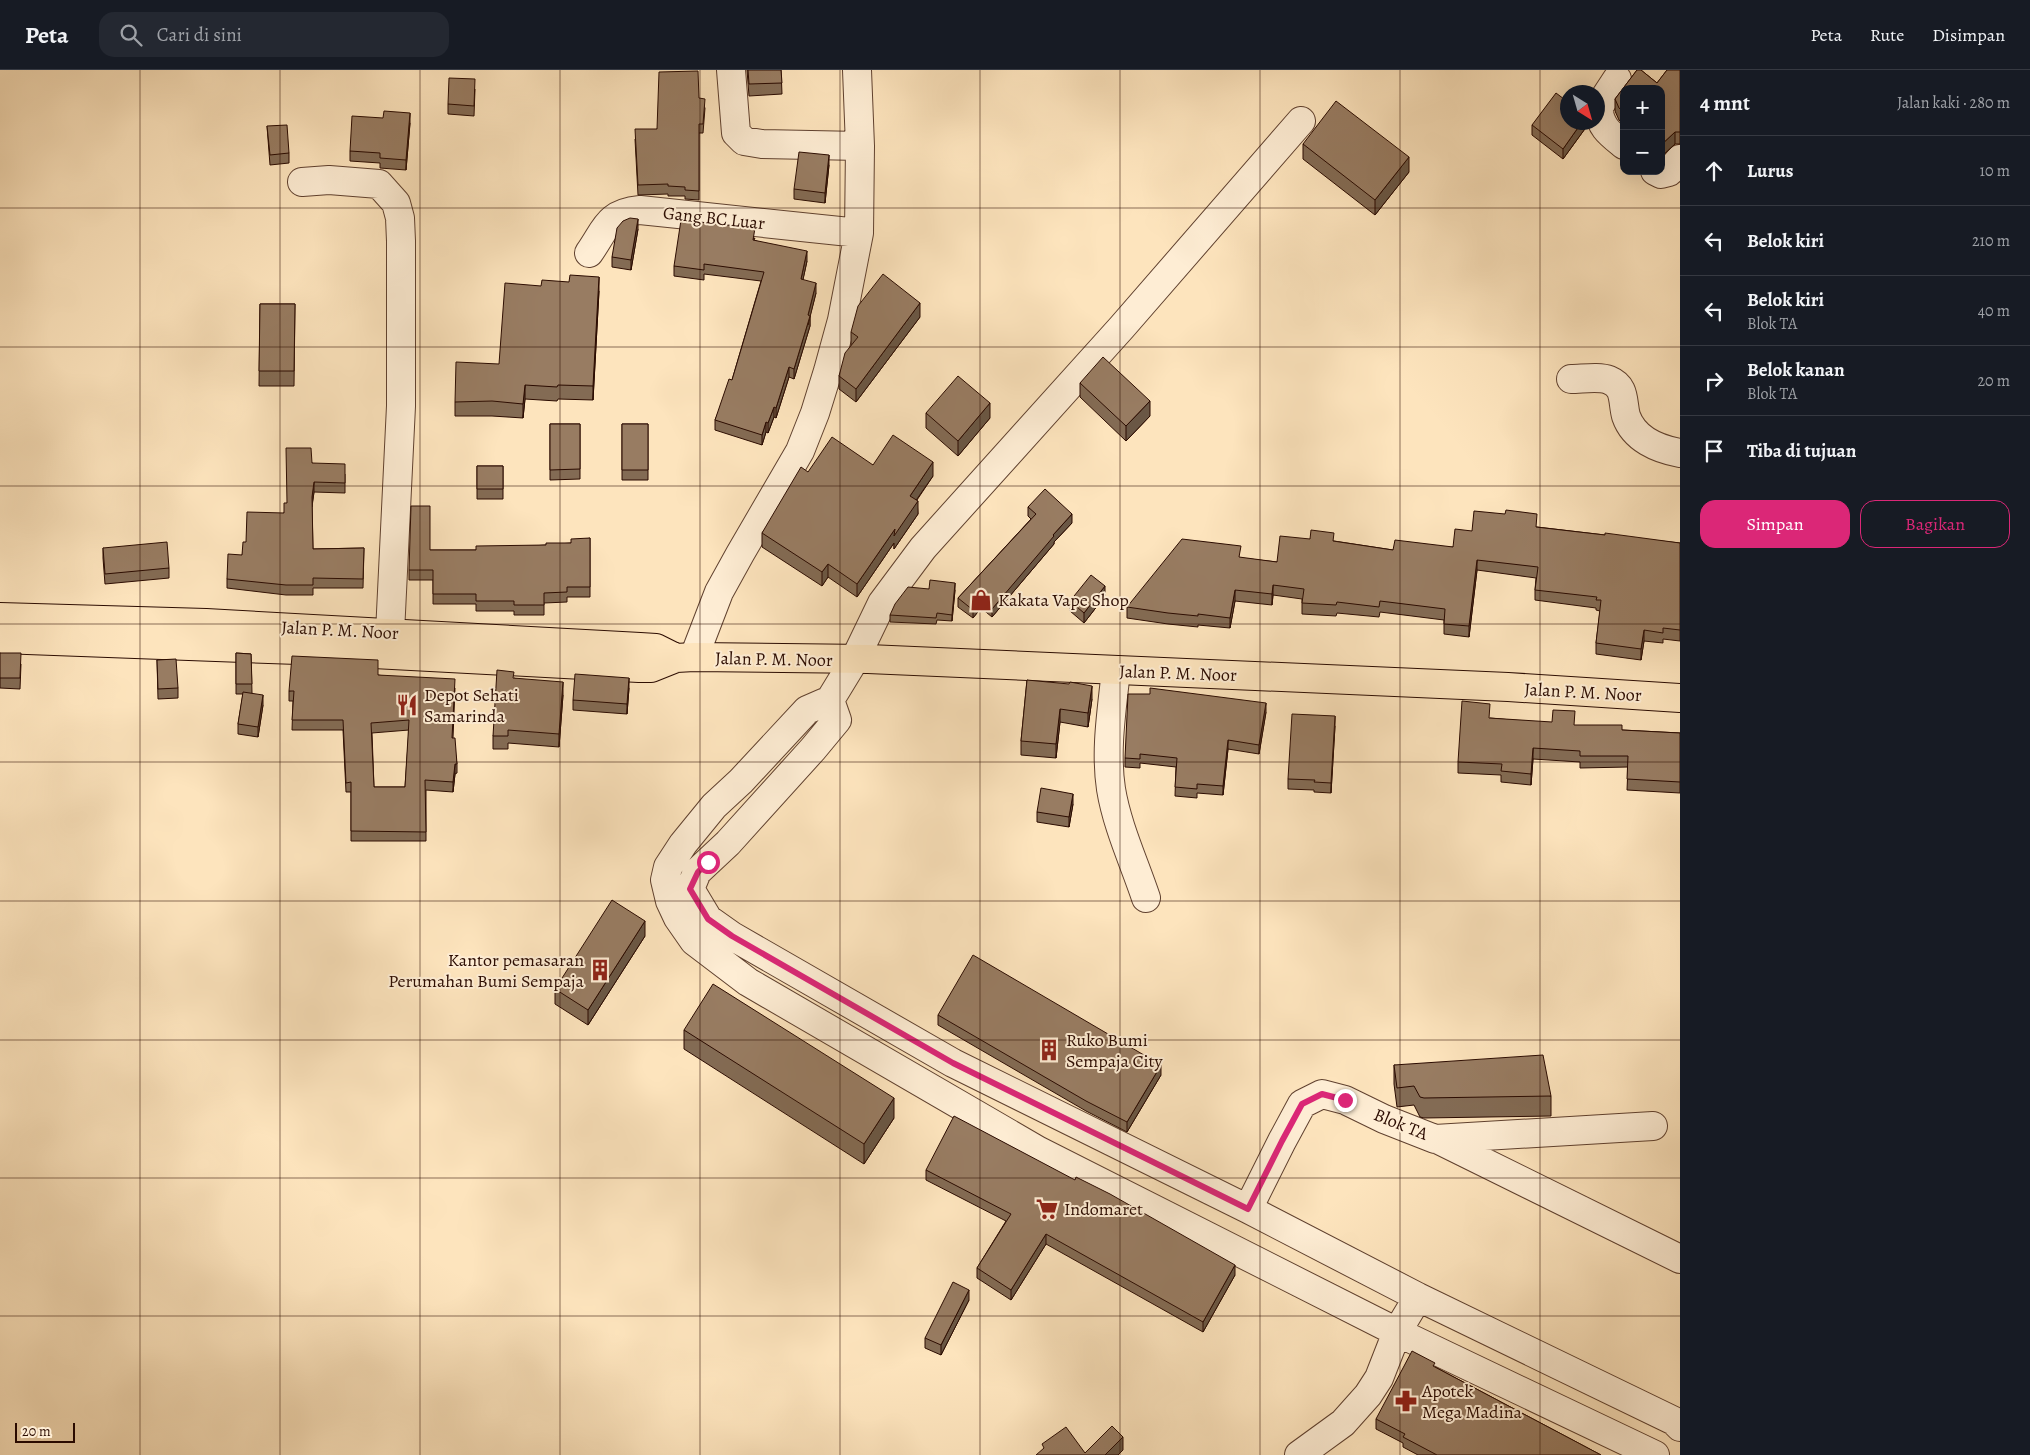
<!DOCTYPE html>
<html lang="id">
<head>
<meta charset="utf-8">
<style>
  body { margin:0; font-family:Alegreya,serif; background:#242831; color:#f1f3f6 }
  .controls { position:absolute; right:15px; top:15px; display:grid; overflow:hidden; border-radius:10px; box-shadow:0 5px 20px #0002 }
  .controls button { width:45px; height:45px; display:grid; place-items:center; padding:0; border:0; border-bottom:1px solid #363941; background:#171b24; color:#f1f3f6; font:25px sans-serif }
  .compass { position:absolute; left:1560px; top:15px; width:45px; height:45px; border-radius:50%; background:#171b24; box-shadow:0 5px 20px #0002; rotate:143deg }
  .scale { position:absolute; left:15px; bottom:12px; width:60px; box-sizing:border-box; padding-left:5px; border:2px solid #2b0b00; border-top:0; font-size:14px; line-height:18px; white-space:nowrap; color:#2b0b00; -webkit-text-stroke:4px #feedd4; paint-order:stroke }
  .stop { position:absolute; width:15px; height:15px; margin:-11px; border:4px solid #db2777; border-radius:50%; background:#fff }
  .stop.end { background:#db2777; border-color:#fff; box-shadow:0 1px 5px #0008 }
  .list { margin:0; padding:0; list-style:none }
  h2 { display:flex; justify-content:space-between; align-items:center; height:65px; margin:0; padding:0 20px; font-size:21px }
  h2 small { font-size:16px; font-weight:400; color:#9ea1a6 }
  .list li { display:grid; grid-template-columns:32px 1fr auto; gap:15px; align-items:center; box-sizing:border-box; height:70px; padding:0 20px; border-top:1px solid #363941 }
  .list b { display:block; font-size:19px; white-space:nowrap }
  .list p { margin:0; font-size:16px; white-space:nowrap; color:#9ea1a6 }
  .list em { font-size:16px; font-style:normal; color:#9ea1a6 }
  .actions { display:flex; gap:10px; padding:15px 20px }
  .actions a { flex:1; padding:11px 0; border:1px solid #db2777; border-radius:15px; text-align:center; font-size:18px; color:#db2777 }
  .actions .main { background:#db2777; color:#fff }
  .icon { flex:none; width:28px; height:28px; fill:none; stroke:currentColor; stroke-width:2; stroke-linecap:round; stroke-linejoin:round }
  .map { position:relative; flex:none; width:1680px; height:1385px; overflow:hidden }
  header { display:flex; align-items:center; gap:30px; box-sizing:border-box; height:70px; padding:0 25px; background:#171b24; border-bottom:1px solid #363941 }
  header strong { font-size:24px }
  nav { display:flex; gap:28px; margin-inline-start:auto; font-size:18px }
  .search { width:350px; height:45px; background:#242831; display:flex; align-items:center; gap:12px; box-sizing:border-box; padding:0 18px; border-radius:15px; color:#9ea1a6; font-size:19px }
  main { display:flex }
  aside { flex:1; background:#171b24 }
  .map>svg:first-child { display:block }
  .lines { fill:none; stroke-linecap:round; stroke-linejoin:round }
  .minor-casing { stroke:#60412f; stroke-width:30 }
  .highway-casing { stroke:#2b0b00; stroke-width:30 }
  .minor { stroke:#feedd4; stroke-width:28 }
  .highway { stroke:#fde4bd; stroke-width:28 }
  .wall { fill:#836b54; stroke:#2b0b00; fill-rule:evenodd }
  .shaded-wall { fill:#6a5745; stroke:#2b0b00 }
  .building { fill:#987c62; stroke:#2b0b00; fill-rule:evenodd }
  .route { stroke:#db2777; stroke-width:6 }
  .grid { fill:none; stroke:#2b0b00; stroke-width:1; stroke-opacity:0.55 }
  .labels { text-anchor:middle; stroke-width:4; stroke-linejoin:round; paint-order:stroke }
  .street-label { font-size:18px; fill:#2b0b00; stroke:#feedd4 }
  .poi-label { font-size:18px; fill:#2b0b00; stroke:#feedd4; text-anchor:start }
</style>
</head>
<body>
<header>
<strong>Peta</strong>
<div class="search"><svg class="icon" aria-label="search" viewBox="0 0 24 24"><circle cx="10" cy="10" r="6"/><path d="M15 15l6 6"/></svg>Cari di sini</div>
<nav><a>Peta</a><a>Rute</a><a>Disimpan</a></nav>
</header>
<main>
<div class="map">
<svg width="1680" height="1385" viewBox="0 0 1680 1385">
  <rect width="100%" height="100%" fill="#fde4bd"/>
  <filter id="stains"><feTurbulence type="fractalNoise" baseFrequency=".004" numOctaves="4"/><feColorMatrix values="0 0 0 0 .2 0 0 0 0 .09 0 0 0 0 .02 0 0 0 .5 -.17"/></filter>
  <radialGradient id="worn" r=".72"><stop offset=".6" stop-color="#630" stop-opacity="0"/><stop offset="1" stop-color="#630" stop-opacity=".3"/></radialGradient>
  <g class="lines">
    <!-- minor casing -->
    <g class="minor-casing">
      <path id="minor" d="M731,0L736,63L744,71L762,74L860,76
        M1617,9L1598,38C1601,58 1609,63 1624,75
        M1301,51L1122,257L923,478L882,533L855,589L830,630L807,640L741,711L714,736L683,774L668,797L665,810L670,831L678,848L694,871L748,912L1039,1081L1397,1262L1655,1385
        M1655,101L1661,104L1669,102L1680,89
        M302,112L329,110L379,114L396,133L400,148L401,171V336L390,563
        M589,183C606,159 607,143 640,140L859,163
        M1571,309C1582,309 1599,306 1609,310C1626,317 1622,331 1626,346C1634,369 1658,379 1680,383
        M694,587L719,522L740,484L800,381L815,343L828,301L842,250L859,163L860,76L857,0
        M1116,600C1112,639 1105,680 1111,719C1117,756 1134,792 1146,828
        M830,630L837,650L813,679L728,773L697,802L690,819L708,849L732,866L953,993L1248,1139L1418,1227L1674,1351L1680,1357
        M1437,1069L1680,1189
        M1248,1139L1282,1071L1302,1034L1322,1024L1345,1030L1384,1049L1435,1069L1653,1056
        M1299,1385L1343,1353L1368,1325L1379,1308L1397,1262L1418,1227"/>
    </g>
    <!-- highway casing -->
    <g class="highway-casing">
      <path id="highway" d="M0,547L206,553L640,577L656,578L676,588
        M0,569L298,580L639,598H651L676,588L694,587L868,589L1508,617L1680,628"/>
    </g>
    <!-- minor -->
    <use href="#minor" class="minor"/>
    <!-- highway -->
    <use href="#highway" class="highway"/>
  </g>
  <!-- wall -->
  <path class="wall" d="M747,0H781L782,24L749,26Z
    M1637,0H1641L1657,13L1667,0H1680V74H1675L1661,87V19H1624V55L1619,50L1615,41V29Z
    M475,19L474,46L448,44V34Z
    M699,28L705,38L703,63H699V130L685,129V126H668V124L638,125L635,69L657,59Z
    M1587,52V56L1563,89L1532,65V55Z
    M410,53L406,100L380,98V93L350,91V81Z
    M267,56L289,83V93L270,95Z
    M1303,74L1409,102L1375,145L1303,89Z
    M829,95L825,133L794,129V119Z
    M638,159L631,200L612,197V187Z
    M755,168L754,170L807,191L803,209L816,223L810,246V256L794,309L789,307L776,348L774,347L768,363L766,362L762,375L715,360V350L732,310L761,211L704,204V210L674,206V196Z
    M599,221L593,330L558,329L557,331L525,329L523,348L492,346H455V332Z
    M260,234H295L294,316H259Z
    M920,247L856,332L839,319V306L851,276V262Z
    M1080,313L1150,346L1126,371L1080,327Z
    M926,343L990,348L958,386L926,358Z
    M550,354H580V409L550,410Z
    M622,354H648V410H622Z
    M312,393L345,404V423L314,422L312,435L313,479L364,478L363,518H313V525H286L227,518V509L242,485L246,472L284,443L287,433Z
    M873,395L933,406L917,430L918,444L894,479V473L857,527L828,507L822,516L762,477V463L808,402Z
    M477,396H503V429H477Z
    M1028,437L1072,453L1054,472V474L992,547L981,538L973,548L958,537V528L1031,449L1028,446Z
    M1537,457L1605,465L1680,473V571L1663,569V573L1644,571L1641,590L1596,584V573L1600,541L1596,540V538L1535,530V520L1536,508L1477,500L1469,567L1444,564V550L1380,542L1379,547L1337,543L1336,546L1302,544V529L1273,525L1272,535L1235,531L1230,558L1198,555V557L1168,554L1127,548V537L1241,488L1277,492L1310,469L1334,471L1393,480L1453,477L1472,461Z
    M590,468V527H567V532L544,533V545H514V541H476V534H433V510H409V500L430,480H476L546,475L571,473Z
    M103,478L169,498V508L105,514L103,488Z
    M929,519L955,520L952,551L937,550L936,554L890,552V545Z
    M1105,526L1084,553L1070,541V531Z
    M0,583L21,594L20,619L0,618Z
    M236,583L251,584L252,623L263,635L258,667L238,664V654L243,624H236Z
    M157,590L178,618V628L158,629Z
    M378,605L455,618L453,668L457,694V703L455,704L453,722L426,720V771H351V722H346L343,660H292L293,631H289V621ZM409,660L405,717H374L372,663Z
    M514,608L563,625L559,677L508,673V679H493V666Z
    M1027,610L1092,629L1088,657L1060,652L1056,688L1021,685V671Z
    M629,618L627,644L573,640V630Z
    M1266,642L1259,684L1228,679L1223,725L1197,723V728L1175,726L1176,697L1140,693V698L1125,697V688Z
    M1490,648L1622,660L1680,663V723L1627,720L1628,697L1580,698V692L1533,689L1531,715L1501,712V705L1458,703V692Z
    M1335,656L1331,723L1314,722V720L1288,719V709Z
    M1073,734L1069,757L1037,752V742Z
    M645,866L588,955L555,934V919Z
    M938,945L1161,1005L1127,1062L1086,1041L938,955Z
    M684,960L894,1048L864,1094L684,979Z
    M1394,995L1551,1026V1046L1424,1048L1420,1047L1414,1035L1397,1037L1394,1014Z
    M926,1100L1235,1205L1203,1262L1046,1174L1011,1230L977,1208V1198L1006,1151L926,1110Z
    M969,1230L941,1285L925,1278V1268Z
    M1435,1297L1601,1385H1418L1403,1377V1373L1376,1359V1349Z"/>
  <!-- shaded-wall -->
  <path class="shaded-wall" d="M410,43V53L406,100V90Z
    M1582,52H1587V56L1563,89V79Z
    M1675,62V74L1661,87V75Z
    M829,85V95L825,133V123Z
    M1409,87V102L1375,145V130Z
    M638,149V159L631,200V190Z
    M807,181V191L801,219V209Z
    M599,207V221L593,330V316Z
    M816,213V223L808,255V245Z
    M920,233V247L856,332V319Z
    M810,246V256L794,309V299Z
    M789,297V307L776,348V338Z
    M525,315V329L523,348V334Z
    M1150,331V346L1126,371V356Z
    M990,333V348L958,386V371Z
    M774,337V347L768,363V353Z
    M766,352V362L762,375V365Z
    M933,392V406L910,439V426Z
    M314,412V422L312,437V427Z
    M918,431V444L894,479V473L857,527V514L895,459Z
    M1072,444V453L1054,472V474L992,547V539L1053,465Z
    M1477,490V500L1469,567V556Z
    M828,494V507L822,516V502Z
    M955,513V520L952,551V545Z
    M1273,515V525L1272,535V524Z
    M1105,516V526L1084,553V543Z
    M1235,520V531L1230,558V548Z
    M981,529V538L973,548V540Z
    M1644,560V571L1641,590V579Z
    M629,608V618L627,644V634Z
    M563,612V625L559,677V664Z
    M1092,616V629L1088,657V643Z
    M263,625V635L258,667V657Z
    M1266,633V642L1259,684V675Z
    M1060,639V652L1056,688V674Z
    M1335,646V656L1331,723V713Z
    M1228,670V679L1223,725V716Z
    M1533,678V689L1531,715V704Z
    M455,694V704L453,722V712Z
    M1073,724V734L1069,757V747Z
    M645,851V866L588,955V940Z
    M1161,995V1005L1127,1062V1052Z
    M894,1028V1048L864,1094V1074Z
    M1046,1164V1174L1011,1230V1220Z
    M1235,1195V1205L1203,1262V1252Z
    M969,1220V1230L941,1285V1275Z
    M1123,1367V1380L1118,1385H1105Z"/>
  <!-- building -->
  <path class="building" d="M748,0H781L782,13L749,14Z
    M1637,0H1641L1657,13L1667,0H1680V62H1675L1661,75V19H1624V43L1619,38L1615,29Z
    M698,1L699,28L705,29L703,54H699V121L685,120V117L668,116V114L638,115L635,59H657L659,2Z
    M449,8L475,9L474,36L448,34Z
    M1556,23L1568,32V52H1582L1563,79L1532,55Z
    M1336,31L1409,87L1375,130L1303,74Z
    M384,41L410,43L406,90L380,88V83L350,81L352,46L383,48Z
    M287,55L289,83L270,85L267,56Z
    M799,82L829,85L825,123L794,119Z
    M630,148L638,149L631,190L612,187L617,158L623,151Z
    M681,150L755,158L753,170L807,181L801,209L816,213L808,245L810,246L794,299L789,297L776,338L774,337L768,353L766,352L762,365L715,350L729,309L732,310L764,202L704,194V200L674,196Z
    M883,204L920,233L856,319L839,306L845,283L858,267L851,262L858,236Z
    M570,205L599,207L593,316L558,315L557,317L525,315L523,334L492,331L455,332L456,292L499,294L505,213L541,216L542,210L569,212Z
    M260,234H295L294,301H259Z
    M1103,287L1150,331L1126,356L1080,313Z
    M958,306L990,333L958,371L926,343Z
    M550,354H580V399L550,400Z
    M622,354H648V400H622Z
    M893,365L933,392L910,426L918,431L894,466L895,459L857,514L828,494L822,502L762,463L801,397L808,402L832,367L873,395Z
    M286,378H311L312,393L345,394V413L314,412L312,427L313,479L364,478L363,509L313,508V515H286L227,509L228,484L242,485L243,472H246L247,442L284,443V433H287Z
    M477,396H503V419H477Z
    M1045,419L1072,444L1053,465L1054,466L992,539L981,529L973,540L958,528L1036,444L1028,437Z
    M411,436H430V480H476V476L546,475V473H571V469L590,468V517H567V522L544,523V535H514V531H476V524H433V500H409Z
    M1506,440L1537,444L1536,457L1605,465V463L1680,473V560L1663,558V563L1644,560L1641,579L1596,573L1601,530H1596L1597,527L1535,520L1538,497L1477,490L1469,556L1444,554L1445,539L1380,531L1379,537L1337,532L1336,535L1302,533L1304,519L1273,515L1272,524L1235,520L1230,548L1198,544V546L1168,543L1127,537L1182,469L1241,476L1239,487L1277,492L1280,466L1310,469L1311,460L1334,463L1333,471L1393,480L1395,470L1453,477L1455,459L1472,461L1474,441L1505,444Z
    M167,472L169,498L105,504L103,478Z
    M1091,505L1105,516L1084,543L1070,531Z
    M930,510L955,513L952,545L937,543L936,548L890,545L895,534L908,517L929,519Z
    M0,583H21L20,608H0Z
    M236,583L251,584L252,614H236Z
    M292,586L378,590V605L455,609L452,668H455L457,694H455L453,712L425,710L426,762L351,761V712L346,713L343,650H292L294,621H289ZM409,650L405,717H374L371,653Z
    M176,589L178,618L158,619L157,590Z
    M497,600L514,602L513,608L563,612L559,664L508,660V666H493Z
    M575,604L629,608L627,634L573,630Z
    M1027,610L1069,614L1070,612L1092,616L1088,643L1060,639L1056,674L1021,671Z
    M1150,618L1266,633L1259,675L1228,670L1223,716L1197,714V719L1175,717L1177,688L1140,684V689L1125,688L1128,624H1150Z
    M243,622L263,625L258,657L238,654Z
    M1462,631L1490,634L1489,648L1552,652L1553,640L1575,641L1574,655H1622V660L1680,663V712L1627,709L1628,686H1580V681L1533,678L1531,704L1501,701L1502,694L1458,692Z
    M1292,644L1335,646L1331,713L1314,712L1315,710L1288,709Z
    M1041,718L1073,724L1069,747L1037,742Z
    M612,830L645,851L588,940L555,919Z
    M973,885L1161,995L1127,1052L1086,1031L938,945Z
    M713,914L894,1028L864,1074L684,960Z
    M1543,985L1551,1026L1424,1028L1420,1027L1414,1016L1397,1018L1394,995Z
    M954,1046L1075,1110L1076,1107L1110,1124L1235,1195L1203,1252L1046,1164L1011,1220L977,1198L1011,1144L926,1100Z
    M953,1212L969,1220L941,1275L925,1268Z
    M1412,1281L1435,1293L1433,1296L1601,1385H1437L1403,1367L1405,1364L1376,1349Z
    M1112,1356L1123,1367L1105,1385H1036L1044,1378L1042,1374L1066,1357L1085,1383Z"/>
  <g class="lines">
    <!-- route -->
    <path class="route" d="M708,792L698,802L690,819L708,849L732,866L953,993L1248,1139L1282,1071L1302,1034L1322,1024L1345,1030"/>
  </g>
  <!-- grid -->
  <path class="grid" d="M140,0V1385M280,0V1385M420,0V1385M560,0V1385M700,0V1385M840,0V1385M980,0V1385M1120,0V1385M1260,0V1385M1400,0V1385M1540,0V1385M0,138H1680M0,277H1680M0,416H1680M0,554H1680M0,692H1680M0,831H1680M0,970H1680M0,1108H1680M0,1246H1680"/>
  <!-- icons -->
  <defs>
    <g id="shop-bare" transform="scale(1.725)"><path d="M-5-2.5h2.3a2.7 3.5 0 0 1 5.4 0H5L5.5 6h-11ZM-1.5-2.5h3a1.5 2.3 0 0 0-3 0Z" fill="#8f2418" stroke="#feedd4" stroke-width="2.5" paint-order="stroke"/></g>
    <g id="restaurant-bare" transform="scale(1.725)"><path d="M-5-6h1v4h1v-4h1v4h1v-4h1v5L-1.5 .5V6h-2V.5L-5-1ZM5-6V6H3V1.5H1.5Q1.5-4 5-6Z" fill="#8f2418" stroke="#feedd4" stroke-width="2.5" paint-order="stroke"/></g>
    <g id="building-bare" transform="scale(1.725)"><path d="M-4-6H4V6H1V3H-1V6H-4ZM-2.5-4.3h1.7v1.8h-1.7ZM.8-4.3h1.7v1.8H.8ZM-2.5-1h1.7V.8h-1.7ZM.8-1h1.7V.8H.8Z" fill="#8f2418" stroke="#feedd4" stroke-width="2.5" paint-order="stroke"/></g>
    <g id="supermarket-bare" transform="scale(1.725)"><path d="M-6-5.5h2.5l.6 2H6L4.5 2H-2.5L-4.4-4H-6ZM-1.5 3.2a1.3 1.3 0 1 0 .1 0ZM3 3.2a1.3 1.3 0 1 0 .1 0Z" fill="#8f2418" stroke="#feedd4" stroke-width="2.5" paint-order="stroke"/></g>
    <g id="pharmacy-bare" transform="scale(1.725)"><path d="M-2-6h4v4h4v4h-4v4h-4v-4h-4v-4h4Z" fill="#8f2418" stroke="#feedd4" stroke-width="2.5" paint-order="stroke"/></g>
  </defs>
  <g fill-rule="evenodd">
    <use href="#shop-bare" x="981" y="530"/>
    <use href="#restaurant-bare" x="407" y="635"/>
    <use href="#building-bare" x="600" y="900"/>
    <use href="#building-bare" x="1049" y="980"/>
    <use href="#supermarket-bare" x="1047" y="1139"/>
    <use href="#pharmacy-bare" x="1406" y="1331"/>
  </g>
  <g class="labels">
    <!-- street labels -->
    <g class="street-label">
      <text transform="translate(714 148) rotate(6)" y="6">Gang BC Luar</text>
      <text transform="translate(340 560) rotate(3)" y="6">Jalan P. M. Noor</text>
      <text transform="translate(774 589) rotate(1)" y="6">Jalan P. M. Noor</text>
      <text transform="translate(1178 603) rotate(2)" y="6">Jalan P. M. Noor</text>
      <text transform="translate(1583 622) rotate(3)" y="6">Jalan P. M. Noor</text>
      <text transform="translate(1401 1054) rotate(22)" y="6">Blok TA</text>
    </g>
    <!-- poi labels -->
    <g class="poi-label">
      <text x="998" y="536">Kakata Vape Shop</text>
      <text x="424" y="631">Depot Sehati<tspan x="424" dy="21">Samarinda</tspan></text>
      <text x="584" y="896" text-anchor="end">Kantor pemasaran<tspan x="584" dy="21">Perumahan Bumi Sempaja</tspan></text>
      <text x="1066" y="976">Ruko Bumi<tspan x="1066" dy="21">Sempaja City</tspan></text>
      <text x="1064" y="1145">Indomaret</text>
      <text x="1422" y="1327">Apotek<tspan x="1422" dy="21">Mega Madina</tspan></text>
    </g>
  </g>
  <rect width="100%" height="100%" filter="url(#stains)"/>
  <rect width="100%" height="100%" fill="url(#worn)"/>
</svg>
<div class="controls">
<button>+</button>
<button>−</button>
</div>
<svg class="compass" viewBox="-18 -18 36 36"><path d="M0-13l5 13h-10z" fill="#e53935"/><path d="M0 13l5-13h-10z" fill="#9ea1a6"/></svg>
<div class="scale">20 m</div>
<div class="stop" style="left:708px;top:792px"></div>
<div class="stop end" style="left:1345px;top:1030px"></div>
</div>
<aside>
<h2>4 mnt<small>Jalan kaki · 280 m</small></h2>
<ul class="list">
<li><svg class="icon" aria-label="ahead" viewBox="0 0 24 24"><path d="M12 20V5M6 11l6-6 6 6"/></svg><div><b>Lurus</b></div><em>10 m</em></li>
<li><svg class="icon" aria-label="left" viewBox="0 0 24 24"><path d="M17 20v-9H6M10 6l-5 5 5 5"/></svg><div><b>Belok kiri</b></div><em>210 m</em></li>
<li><svg class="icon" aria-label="left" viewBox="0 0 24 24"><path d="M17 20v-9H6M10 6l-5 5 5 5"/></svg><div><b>Belok kiri</b><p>Blok TA</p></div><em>40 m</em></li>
<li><svg class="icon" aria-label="right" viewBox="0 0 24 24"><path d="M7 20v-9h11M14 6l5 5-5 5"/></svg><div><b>Belok kanan</b><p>Blok TA</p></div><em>20 m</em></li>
<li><svg class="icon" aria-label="arrive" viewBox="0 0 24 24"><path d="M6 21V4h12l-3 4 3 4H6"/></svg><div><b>Tiba di tujuan</b></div></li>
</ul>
<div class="actions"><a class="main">Simpan</a><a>Bagikan</a></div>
</aside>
</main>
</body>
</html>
